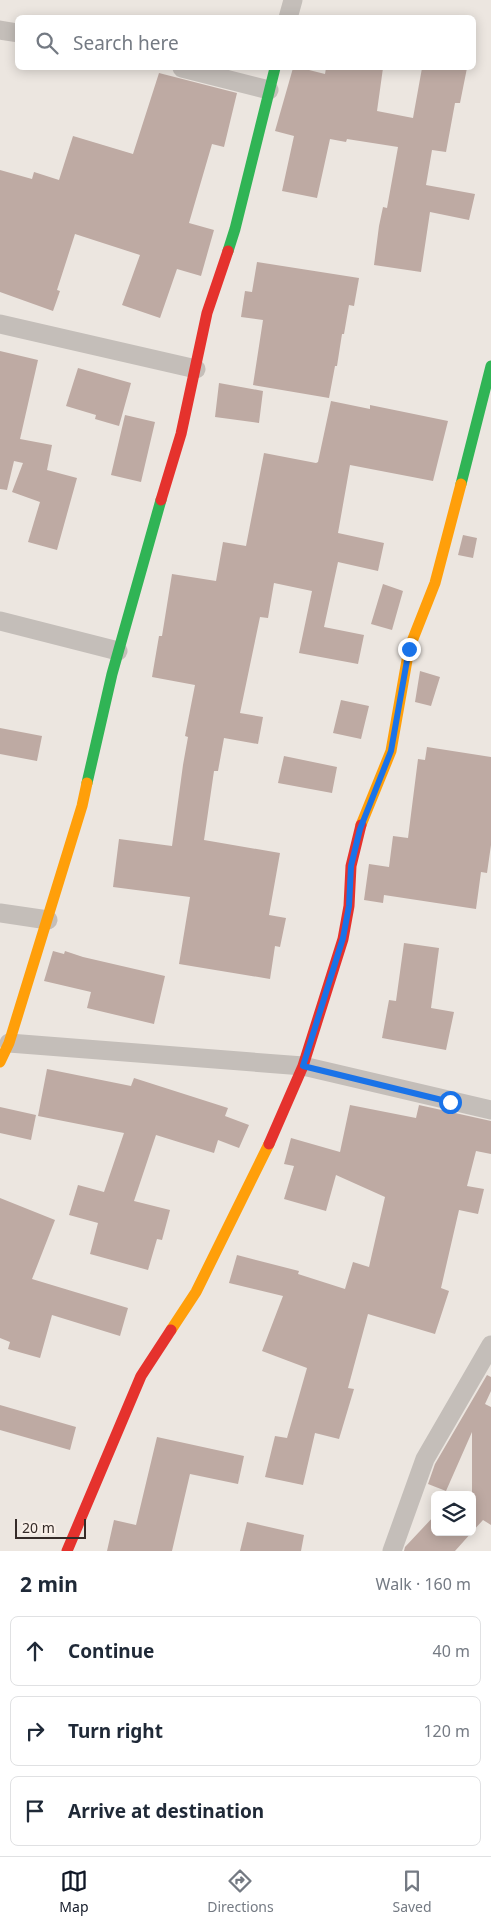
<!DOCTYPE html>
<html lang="en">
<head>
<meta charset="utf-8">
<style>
  body { margin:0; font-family:"Noto Sans",sans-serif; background:#f2f2f3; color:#1f2937 }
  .controls { position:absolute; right:15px; bottom:15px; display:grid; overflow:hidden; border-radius:8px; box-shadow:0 2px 12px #0003 }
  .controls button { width:45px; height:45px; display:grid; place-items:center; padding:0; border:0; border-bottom:1px solid #e0e1e3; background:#fff; color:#1f2937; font:25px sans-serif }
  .scale { position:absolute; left:15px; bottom:12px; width:71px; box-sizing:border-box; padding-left:5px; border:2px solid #352b28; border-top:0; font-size:14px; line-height:18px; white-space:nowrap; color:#352b28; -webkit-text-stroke:4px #f8efe8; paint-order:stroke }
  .stop { position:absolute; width:15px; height:15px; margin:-11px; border:4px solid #1a73e8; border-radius:50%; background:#fff }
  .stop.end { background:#1a73e8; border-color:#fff; box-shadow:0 1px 5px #0008 }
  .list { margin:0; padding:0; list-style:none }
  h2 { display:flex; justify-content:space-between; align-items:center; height:65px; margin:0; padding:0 20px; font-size:21px }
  h2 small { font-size:16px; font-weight:400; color:#747a83 }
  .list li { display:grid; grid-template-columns:32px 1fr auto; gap:15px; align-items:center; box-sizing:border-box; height:70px; margin:0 10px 10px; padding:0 10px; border:1px solid #e0e1e3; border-radius:8px }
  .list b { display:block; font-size:19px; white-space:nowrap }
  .list em { font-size:16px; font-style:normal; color:#747a83 }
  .icon { flex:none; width:28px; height:28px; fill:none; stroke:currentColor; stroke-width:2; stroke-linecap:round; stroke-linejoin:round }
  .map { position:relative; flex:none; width:491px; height:1551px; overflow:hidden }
  .search { position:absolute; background:#fff; box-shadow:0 2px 12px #0003; left:15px; right:15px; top:15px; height:55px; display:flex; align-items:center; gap:12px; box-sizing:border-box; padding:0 18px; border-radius:8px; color:#747a83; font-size:19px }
  .sheet { height:305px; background:#fff }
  nav { display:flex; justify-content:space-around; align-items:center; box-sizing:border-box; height:70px; border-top:1px solid #e0e1e3; background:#fff; font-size:14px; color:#747a83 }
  nav a { display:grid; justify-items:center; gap:2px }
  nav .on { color:#111827 }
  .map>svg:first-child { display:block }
  .building { fill:#beaaa3 }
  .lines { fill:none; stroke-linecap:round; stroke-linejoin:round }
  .street { stroke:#c4beb9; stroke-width:19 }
  .fast { stroke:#30b455; stroke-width:11 }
  .slow { stroke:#ff9f0a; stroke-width:11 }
  .jam { stroke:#e5322d; stroke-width:11 }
  .route { stroke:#1a73e8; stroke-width:6 }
</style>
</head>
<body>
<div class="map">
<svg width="491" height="1551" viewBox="0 0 491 1551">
  <rect width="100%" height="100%" fill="#ece6e0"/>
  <!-- building -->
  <path class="building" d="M293,68H301L325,74L326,68H383L377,111L413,118L422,68H467L460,103H455L446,152L432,150L426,185L475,194L469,220L430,212L421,272L374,265L379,226L383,207L387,208L398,147L347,139L346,142L330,139L317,198L282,191L294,136L275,131Z
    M159,73L237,93L224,147L212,144L189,223L214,230L201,276L177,269L160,318L122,305L140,255L75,234L57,290L60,291L53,311L0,292V170L32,179L34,172L59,180L73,136L133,154Z
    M257,262L359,278L354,306L349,305L344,334H342L337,366H335L329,398L253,385L263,320L241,317L245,291L252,292Z
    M0,351L38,360L20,439L52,445L47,470L77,478L57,550L28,542L40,502L12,492L23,463L14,461L7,490L0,489Z
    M78,368L131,383L119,426L95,419L96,415L66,406Z
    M219,383L263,391L259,423L215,417Z
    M331,401L370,409V405L448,421L433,481L350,465L338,533L384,543L378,571L338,562L324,627L364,635L358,664L299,653L312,591L274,583L268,618L260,617L240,713L263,717L258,744L224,738L218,771H214L204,840L280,853L269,915L286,918L280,947L275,946L270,979L179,964L190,897L113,887L119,839L172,846L183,765L188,737L185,736L195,685L152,677L159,636H162L172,574L216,581L223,542L246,546L264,453L316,463L318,462Z
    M125,415L155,422L141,482L111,475Z
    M463,535L477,538L473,558L458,555Z
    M383,584L403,591L392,630L371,624Z
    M420,671L440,677L431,706L415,702Z
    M341,700L369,706L361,739L333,733Z
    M0,728L42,736L37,761L0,754Z
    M427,747L491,757V845L487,873L481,872L476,909L384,895L383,903L364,900L369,864L389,867L393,836L408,838L418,759L425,760Z
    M284,756L337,767L332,793L278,783Z
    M404,943L439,948L431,1008L454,1012L446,1050L382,1038L389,1000L396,1001Z
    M53,951L64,954L65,951L83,957L165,976L154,1024L87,1008L91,992L44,981Z
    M47,1069L131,1086L134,1078L228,1108L225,1116L249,1125L239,1148L218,1140L214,1153L156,1135L134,1201L170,1210L162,1240L157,1239L148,1270L90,1254L98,1223L69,1215L78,1185L104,1192L124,1133L38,1116Z
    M350,1105L416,1118L419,1105L491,1121V1154L476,1151L467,1186L484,1189L478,1214L459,1210L441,1288L449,1291L435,1334L368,1314L348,1388L354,1389L339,1439L315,1433L303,1485L265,1477L275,1436L287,1438L307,1368L262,1351L283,1296L229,1283L237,1255L299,1271L298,1274L345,1289L353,1262L369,1267L385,1197L336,1175L326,1211L284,1199L294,1166L284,1164L291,1138L340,1152Z
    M0,1107L36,1115L31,1140L0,1133Z
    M0,1198L55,1220L32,1279L128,1308L120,1336L52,1315L40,1358L8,1349L10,1342L0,1338Z
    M487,1375L491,1377V1391L485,1404L491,1407V1525L483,1520L472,1532V1432L446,1491L428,1484L435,1464Z
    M0,1405L76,1427L70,1450L0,1430Z
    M157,1437L244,1456L238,1484L190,1474L172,1551H107L114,1520L136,1525Z
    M435,1515V1532H472L455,1551H404L405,1547Z
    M247,1522L304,1535L301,1551H240Z"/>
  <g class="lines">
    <!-- street -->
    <path class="street" d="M288,18L293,0
      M0,30L18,33
      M182,68L269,90
      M0,324L196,369
      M0,621L118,651
      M0,913L48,920
      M9,1043L303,1066L491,1110
      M392,1551L425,1459L491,1345"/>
    <!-- fast -->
    <path class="fast" d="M228,251L235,229L275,68
      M461,484L491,366
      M87,783L112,674L161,500"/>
    <!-- slow -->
    <path class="slow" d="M361,825L391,751L409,649L435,583L461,484
      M0,1062L9,1043L82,806L87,783
      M171,1330L196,1292L269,1144"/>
    <!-- jam -->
    <path class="jam" d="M161,500L181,434L207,313L228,251
      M269,1144L303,1066L343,939L349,906L351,866L361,825
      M67,1551L141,1376L171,1330"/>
  </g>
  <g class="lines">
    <!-- route -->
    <path class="route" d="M409,649L391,751L360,829L351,866L349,906L343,938L303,1066L450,1102"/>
  </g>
</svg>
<div class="controls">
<button><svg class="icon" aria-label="layers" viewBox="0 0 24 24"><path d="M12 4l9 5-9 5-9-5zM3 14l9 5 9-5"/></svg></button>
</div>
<div class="scale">20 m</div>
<div class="stop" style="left:450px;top:1102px"></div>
<div class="stop end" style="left:409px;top:649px"></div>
<div class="search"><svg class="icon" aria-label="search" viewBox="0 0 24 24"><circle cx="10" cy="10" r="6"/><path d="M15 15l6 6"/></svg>Search here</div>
</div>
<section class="sheet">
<h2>2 min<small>Walk · 160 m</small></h2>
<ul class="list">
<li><svg class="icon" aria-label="ahead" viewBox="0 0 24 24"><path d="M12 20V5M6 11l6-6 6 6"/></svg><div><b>Continue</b></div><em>40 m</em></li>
<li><svg class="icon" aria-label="right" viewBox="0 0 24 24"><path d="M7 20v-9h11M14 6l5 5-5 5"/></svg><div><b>Turn right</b></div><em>120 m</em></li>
<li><svg class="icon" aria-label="arrive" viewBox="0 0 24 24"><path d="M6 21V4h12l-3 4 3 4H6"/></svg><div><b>Arrive at destination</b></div></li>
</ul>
</section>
<nav>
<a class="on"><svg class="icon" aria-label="map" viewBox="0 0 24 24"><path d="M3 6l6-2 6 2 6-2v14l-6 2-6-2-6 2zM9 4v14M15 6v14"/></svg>Map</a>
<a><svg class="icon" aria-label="directions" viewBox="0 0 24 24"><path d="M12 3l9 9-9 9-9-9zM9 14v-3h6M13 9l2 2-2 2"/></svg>Directions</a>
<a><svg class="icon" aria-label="saved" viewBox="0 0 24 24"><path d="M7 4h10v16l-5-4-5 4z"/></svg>Saved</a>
</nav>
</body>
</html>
